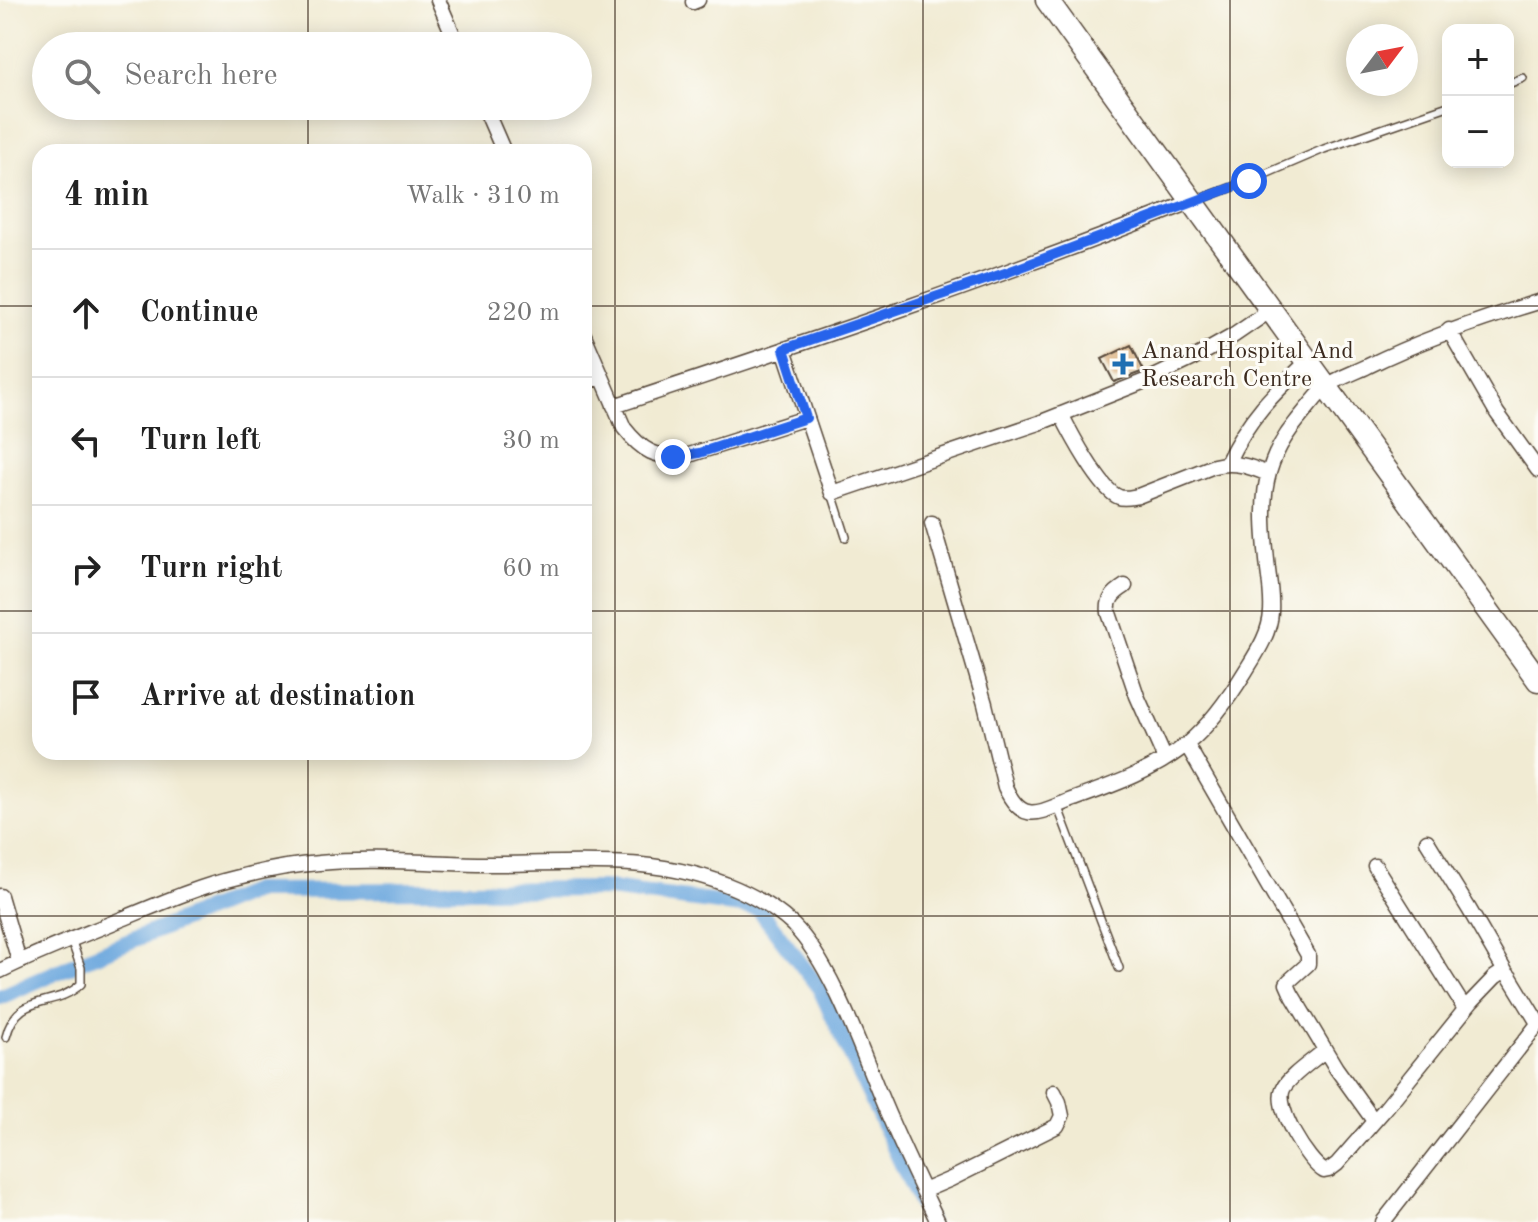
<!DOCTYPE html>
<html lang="en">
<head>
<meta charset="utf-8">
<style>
  body { margin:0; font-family:"Old Standard TT",serif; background:#f6f6f6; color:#222 }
  .controls { position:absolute; right:24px; top:24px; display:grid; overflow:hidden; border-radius:16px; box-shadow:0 4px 20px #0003 }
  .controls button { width:72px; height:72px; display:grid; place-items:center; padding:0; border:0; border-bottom:2px solid #e0e0e0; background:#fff; color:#222; font:40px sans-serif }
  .compass { position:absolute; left:1346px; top:24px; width:72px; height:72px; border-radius:50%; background:#fff; box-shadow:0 4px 20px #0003; rotate:58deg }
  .stop { position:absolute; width:24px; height:24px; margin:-18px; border:6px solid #2563eb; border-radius:50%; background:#fff }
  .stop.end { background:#2563eb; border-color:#fff; box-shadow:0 2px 8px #0008 }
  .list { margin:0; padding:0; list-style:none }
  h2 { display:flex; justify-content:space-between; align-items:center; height:104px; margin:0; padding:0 32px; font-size:34px }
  h2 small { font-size:26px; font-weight:400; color:#767676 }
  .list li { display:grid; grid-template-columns:52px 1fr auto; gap:24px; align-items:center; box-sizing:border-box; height:128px; padding:0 32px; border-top:2px solid #e0e0e0 }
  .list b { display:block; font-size:30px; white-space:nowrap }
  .list em { font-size:26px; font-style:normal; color:#767676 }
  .icon { flex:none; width:44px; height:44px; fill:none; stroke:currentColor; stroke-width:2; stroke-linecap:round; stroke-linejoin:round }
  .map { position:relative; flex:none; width:1538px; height:1222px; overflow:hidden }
  .search { position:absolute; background:#fff; box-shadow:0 4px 20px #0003; left:32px; top:32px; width:560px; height:88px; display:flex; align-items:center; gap:20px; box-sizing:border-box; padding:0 28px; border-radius:44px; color:#767676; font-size:30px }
  .panel { position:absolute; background:#fff; box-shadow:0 4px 20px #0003; left:32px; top:144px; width:560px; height:616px; border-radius:24px }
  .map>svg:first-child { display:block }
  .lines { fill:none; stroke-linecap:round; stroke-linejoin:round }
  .canal { stroke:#6da8de; stroke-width:16 }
  .building { fill:#d5a66e }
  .lane-casing { stroke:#564739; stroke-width:10 }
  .street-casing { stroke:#564739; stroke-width:17 }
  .primary-casing { stroke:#564739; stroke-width:25 }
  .lane { stroke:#fff; stroke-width:7 }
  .street { stroke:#fff; stroke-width:14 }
  .primary { stroke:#fff; stroke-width:22 }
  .route { stroke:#2563eb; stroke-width:10 }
  .grid { fill:none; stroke:#3b2a1e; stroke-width:2; stroke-opacity:0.55 }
  .poi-dot { fill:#1f6fb2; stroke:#fdfcf7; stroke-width:3 }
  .labels { text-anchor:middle; stroke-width:6; stroke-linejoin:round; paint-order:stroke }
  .poi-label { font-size:24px; fill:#3b2a1e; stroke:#fdfcf7; text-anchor:start }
</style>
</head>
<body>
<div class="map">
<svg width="1538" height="1222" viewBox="0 0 1538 1222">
  <rect width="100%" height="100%" fill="#fdfcf7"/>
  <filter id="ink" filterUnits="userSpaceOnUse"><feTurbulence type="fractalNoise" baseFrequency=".0125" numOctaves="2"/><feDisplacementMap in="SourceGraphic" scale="16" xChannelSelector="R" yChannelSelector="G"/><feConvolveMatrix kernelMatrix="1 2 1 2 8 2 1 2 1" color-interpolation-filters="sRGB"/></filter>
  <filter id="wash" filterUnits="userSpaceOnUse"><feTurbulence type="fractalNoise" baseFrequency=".006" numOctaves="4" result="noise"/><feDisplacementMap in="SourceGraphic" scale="32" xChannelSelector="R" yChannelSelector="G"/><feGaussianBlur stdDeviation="1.8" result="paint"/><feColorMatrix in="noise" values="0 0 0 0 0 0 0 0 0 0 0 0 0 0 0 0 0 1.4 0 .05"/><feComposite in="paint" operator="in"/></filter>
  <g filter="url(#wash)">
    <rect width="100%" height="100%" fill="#f1ebd3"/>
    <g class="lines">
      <!-- canal -->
      <path class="canal" d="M0,997L93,956L254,891L609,889L758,908L820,989L929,1222"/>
    </g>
    <g id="blocks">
      <!-- building -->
      <path class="building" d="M1131,345L1144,371L1114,382L1102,359Z"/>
    </g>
  </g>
  <g filter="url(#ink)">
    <use href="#blocks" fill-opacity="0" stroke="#564739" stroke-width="2"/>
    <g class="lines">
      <!-- lane casing -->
      <g class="lane-casing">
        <path id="lane" d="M1508,84L1523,78
          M1195,201L1249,181L1324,149L1448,106
          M832,493L846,537
          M1057,805L1119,968
          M6,1037C18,990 54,1010 81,984V968L71,939"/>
      </g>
      <!-- street casing -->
      <g class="street-casing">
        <path id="street" d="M438,0L458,46
          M693,2L698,0
          M484,106L504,152
          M1449,330L1497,413L1538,470
          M584,335L624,428C642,451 656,459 686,456L806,418
          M784,349L832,493L1039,423L1150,379L1194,358L1233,336L1271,310
          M584,382L602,377
          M614,406C808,342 1002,277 1193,201
          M1061,414C1070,432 1101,491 1119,497C1124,499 1132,497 1138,496L1214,466C1234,461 1249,466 1268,474
          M1227,463C1249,417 1272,395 1308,361
          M932,523L985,704L1005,787C1023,827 1041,811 1074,799C1113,785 1156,770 1188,743C1211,724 1229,698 1245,672C1256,654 1270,634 1271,612C1272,598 1270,584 1268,570C1262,511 1257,469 1297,421C1306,410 1315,398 1325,388C1336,378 1355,373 1368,366C1423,339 1479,320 1538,302
          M1125,586C1114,593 1107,599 1109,613L1137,696L1165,759
          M1187,745L1308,955V964L1289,981L1287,984L1291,993L1336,1068L1374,1121
          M1427,841L1469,909L1506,973
          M1375,866L1465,1009
          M0,896L19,961
          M0,971C40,951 81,936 122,919C159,904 197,887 235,878C262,871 291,865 319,863C372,858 428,863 481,864C570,865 654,852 737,889C757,898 777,910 793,925C830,962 858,1041 878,1090C896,1135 917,1178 938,1222
          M1325,1050C1313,1061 1289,1076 1283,1089C1274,1108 1308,1162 1324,1171L1329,1170L1337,1164L1385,1109L1472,1001L1495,977L1501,973H1506L1510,977L1538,1023
          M923,1191L951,1179L1057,1126L1062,1116L1059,1102L1054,1092
          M1383,1222L1538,1024"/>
      </g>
      <!-- primary casing -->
      <g class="primary-casing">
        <path id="primary" d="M1047,0L1538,680"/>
      </g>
      <!-- lane -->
      <use href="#lane" class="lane"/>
      <!-- street -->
      <use href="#street" class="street"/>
      <!-- primary -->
      <use href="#primary" class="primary"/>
    </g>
  </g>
  <g class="lines" filter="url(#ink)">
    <!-- route -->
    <path class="route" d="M673,457L699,453L806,418L784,349L1008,272L1249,181"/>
  </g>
  <!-- grid -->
  <path class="grid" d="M308,0V46M615,0V1222M923,0V1222M1230,0V1222M308,106V152M0,306H40M584,306H1538M0,611H40M584,611H1538M308,752V1222M0,916H1538"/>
  <!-- markers -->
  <path class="poi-dot" d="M1119 352h8v8h8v8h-8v8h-8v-8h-8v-8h8z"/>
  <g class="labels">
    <!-- poi labels -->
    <g class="poi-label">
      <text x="1141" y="358">Anand Hospital And<tspan x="1141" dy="28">Research Centre</tspan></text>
    </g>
  </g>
</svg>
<div class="controls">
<button>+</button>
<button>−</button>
</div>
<svg class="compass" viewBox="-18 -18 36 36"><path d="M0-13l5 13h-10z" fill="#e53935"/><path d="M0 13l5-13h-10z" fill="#767676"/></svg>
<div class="stop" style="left:1249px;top:181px"></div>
<div class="stop end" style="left:673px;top:457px"></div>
<div class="search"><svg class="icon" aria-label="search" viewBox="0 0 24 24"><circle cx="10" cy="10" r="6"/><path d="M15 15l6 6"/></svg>Search here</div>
<section class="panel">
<h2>4 min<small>Walk · 310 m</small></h2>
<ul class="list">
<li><svg class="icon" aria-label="ahead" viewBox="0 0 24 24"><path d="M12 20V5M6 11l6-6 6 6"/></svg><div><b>Continue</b></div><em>220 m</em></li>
<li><svg class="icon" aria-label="left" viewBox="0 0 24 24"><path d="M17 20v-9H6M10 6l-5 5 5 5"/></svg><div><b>Turn left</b></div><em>30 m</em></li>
<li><svg class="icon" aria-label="right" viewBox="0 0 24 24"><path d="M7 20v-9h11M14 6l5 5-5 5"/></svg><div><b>Turn right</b></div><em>60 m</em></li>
<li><svg class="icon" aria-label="arrive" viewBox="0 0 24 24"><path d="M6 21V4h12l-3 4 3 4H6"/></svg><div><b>Arrive at destination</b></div></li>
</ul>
</section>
</div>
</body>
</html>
